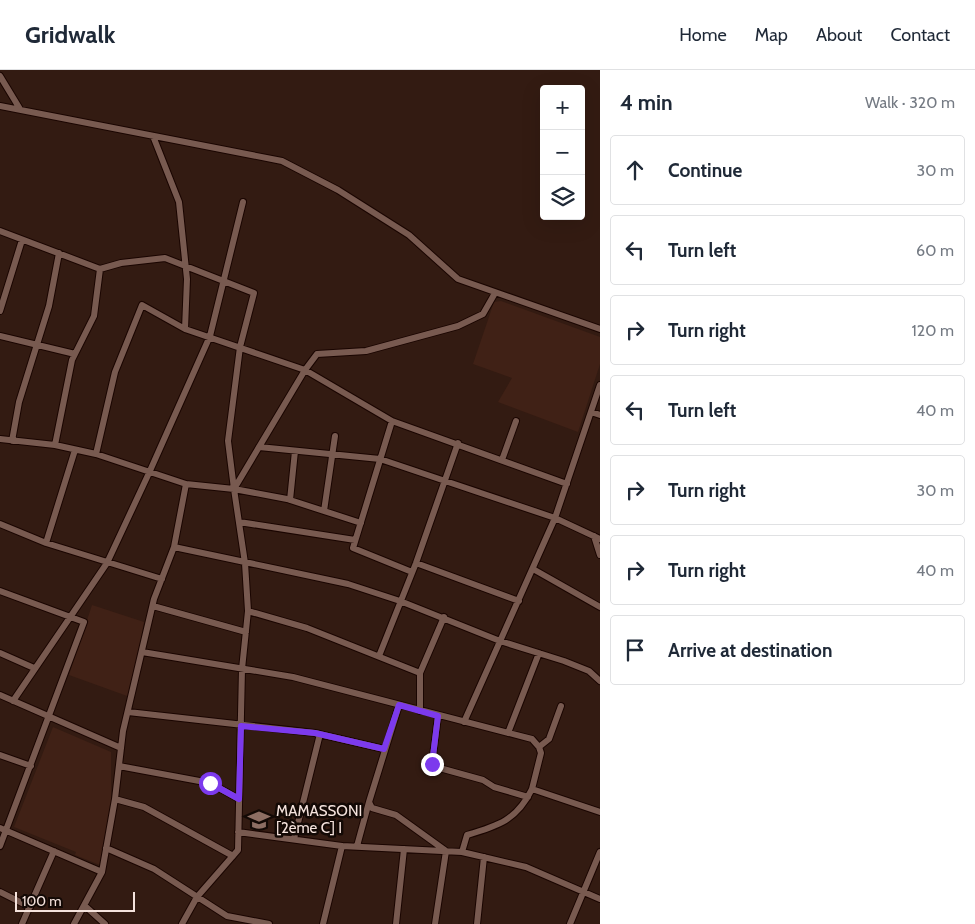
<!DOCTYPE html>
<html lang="en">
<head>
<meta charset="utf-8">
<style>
  body { margin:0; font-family:Cabin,sans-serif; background:#f6f6f7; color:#1f2937 }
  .controls { position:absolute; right:15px; top:15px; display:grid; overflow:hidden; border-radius:5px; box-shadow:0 5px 20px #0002 }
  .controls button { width:45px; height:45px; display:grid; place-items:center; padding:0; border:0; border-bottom:1px solid #e0e1e3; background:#fff; color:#1f2937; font:25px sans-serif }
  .scale { position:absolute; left:15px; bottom:12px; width:120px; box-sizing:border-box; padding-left:5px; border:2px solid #f5e3dd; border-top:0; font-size:14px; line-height:18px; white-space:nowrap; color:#f5e3dd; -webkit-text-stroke:4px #130905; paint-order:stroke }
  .stop { position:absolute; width:15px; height:15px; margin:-11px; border:4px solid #7c3aed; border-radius:50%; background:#fff }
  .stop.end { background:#7c3aed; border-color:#fff; box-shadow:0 1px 5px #0008 }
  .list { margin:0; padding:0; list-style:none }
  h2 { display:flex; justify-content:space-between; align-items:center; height:65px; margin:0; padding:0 20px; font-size:21px }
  h2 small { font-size:16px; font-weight:400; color:#747a83 }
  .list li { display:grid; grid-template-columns:32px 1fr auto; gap:15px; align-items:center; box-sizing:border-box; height:70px; margin:0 10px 10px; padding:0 10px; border:1px solid #e0e1e3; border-radius:5px }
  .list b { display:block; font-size:19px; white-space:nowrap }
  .list em { font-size:16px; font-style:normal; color:#747a83 }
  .icon { flex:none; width:28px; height:28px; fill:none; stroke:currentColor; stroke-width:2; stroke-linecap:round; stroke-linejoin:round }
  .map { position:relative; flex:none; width:600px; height:854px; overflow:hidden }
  header { display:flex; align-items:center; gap:30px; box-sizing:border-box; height:70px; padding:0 25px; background:#fff; border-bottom:1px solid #e0e1e3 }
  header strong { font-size:24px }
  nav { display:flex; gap:28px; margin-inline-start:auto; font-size:18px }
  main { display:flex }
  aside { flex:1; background:#fff }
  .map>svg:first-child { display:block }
  .built { fill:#402116 }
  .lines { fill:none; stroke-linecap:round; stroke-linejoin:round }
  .street-casing { stroke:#1a0501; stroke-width:8 }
  .street { stroke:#785a50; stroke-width:6 }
  .route { stroke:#7c3aed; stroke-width:6 }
  .labels { text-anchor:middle; stroke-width:5; stroke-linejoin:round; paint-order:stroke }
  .poi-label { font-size:15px; fill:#f5e3dd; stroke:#130905; text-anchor:start }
</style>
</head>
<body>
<header>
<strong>Gridwalk</strong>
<nav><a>Home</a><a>Map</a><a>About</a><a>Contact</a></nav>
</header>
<main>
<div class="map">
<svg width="600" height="854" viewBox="0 0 600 854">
  <rect width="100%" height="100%" fill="#331b12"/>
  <!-- built -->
  <path class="built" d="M501,231L600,267V294L578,362L498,332L512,308L473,294L494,232Z
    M92,535L144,552L130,627L69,605Z
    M53,657L111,682V733L100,795L75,785L76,782L14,757Z"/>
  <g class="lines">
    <!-- street casing -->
    <g class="street-casing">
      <path id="street" d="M0,6L20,39
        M0,36L282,91L338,120L409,165L458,209L600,259
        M153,66L179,132L187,209L185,259L305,300L392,351L567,414
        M0,161L100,199L121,193L165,188L254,223L240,277L228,371L234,419
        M0,241L22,170
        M0,266L75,284
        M591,342L600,345
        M392,351L353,478L412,502
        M0,369L55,375L96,384L186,414L234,419L287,429L361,453
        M12,371L19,332L49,236L59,183
        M55,375L72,290L94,246L100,199
        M259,377L380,389L555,448L600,469
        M96,384L115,302L142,235L185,259
        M502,390L516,351
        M290,430L295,381
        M324,441L335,366
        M239,452L355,470
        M0,454L46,473L162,509
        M594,466L600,485
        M46,473L75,380
        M174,477L348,514L400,531L500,571L564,591L589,601L600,611
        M416,493L519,531
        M533,499L600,537
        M0,521L84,552L0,776
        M153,536L246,562
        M248,541L307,558L420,603
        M142,582L293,607L532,669L539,677
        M0,583L34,598
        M379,586L416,493L458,373
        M0,625L121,678
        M13,631L107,493L149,403L210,266L243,132
        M399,635L369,732L372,738L396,745L446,781L435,854
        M420,641V603L444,547
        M128,642L315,663L384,679
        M438,646L432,694L436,697L483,710L494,717L528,727
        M464,652L555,448L600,315
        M508,663L539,583
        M0,685L31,696
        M119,696L210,713L239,729
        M532,719L541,683L539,677L549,669L561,636
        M115,729L144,737L233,786
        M0,758L102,802
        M238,762L342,776L462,782L526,797L600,829
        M294,769L320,664
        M357,776L369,732
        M106,778L154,799L227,846L269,854
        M462,782L467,765C498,756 517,750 532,719L600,742
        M0,822L30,837
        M85,836L105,854
        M22,854L54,781
        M74,854L102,802L115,729L123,661L154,529L174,477L186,414
        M182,854L197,827L238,780L242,599L248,541L245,493L234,419L305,300L317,284L366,281L458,256L483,244L495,223
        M323,854L342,776
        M396,854L404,779
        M477,854L484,787
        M570,854L600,782"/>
    </g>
    <!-- street -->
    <use href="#street" class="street"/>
  </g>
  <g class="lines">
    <!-- route -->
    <path class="route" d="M210,713L239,729L241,656L315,663L384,679L399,635L438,646L432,694"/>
  </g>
  <!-- icons -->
  <defs>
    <g id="school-bare" transform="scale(1.725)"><path d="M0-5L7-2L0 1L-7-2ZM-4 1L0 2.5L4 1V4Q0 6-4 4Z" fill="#8d6e63" stroke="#130905" stroke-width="2.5" paint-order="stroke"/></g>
  </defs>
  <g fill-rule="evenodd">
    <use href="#school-bare" x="259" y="750"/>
  </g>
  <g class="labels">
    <!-- poi labels -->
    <g class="poi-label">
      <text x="276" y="746">MAMASSONI<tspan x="276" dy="17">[2ème C] I</tspan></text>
    </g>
  </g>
</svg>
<div class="controls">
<button>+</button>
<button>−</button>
<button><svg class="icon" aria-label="layers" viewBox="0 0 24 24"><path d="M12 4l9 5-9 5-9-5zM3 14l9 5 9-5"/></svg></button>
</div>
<div class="scale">100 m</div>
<div class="stop" style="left:210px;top:713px"></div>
<div class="stop end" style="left:432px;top:694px"></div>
</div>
<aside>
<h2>4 min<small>Walk · 320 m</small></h2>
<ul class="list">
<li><svg class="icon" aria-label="ahead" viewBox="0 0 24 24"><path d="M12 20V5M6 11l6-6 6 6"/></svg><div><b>Continue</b></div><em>30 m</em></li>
<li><svg class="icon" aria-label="left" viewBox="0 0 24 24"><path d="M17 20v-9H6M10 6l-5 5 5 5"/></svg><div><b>Turn left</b></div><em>60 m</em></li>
<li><svg class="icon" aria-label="right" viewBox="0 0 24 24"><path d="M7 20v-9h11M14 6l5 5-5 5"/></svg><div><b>Turn right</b></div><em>120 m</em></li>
<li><svg class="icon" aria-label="left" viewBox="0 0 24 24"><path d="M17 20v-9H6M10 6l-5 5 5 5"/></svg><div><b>Turn left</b></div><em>40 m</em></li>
<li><svg class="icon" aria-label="right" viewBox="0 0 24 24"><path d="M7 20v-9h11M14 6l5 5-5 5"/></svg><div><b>Turn right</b></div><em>30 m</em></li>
<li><svg class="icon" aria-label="right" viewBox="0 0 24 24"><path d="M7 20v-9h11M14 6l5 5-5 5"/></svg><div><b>Turn right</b></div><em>40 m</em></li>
<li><svg class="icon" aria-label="arrive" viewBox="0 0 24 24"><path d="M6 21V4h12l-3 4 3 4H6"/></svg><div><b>Arrive at destination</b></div></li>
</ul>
</aside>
</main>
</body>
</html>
